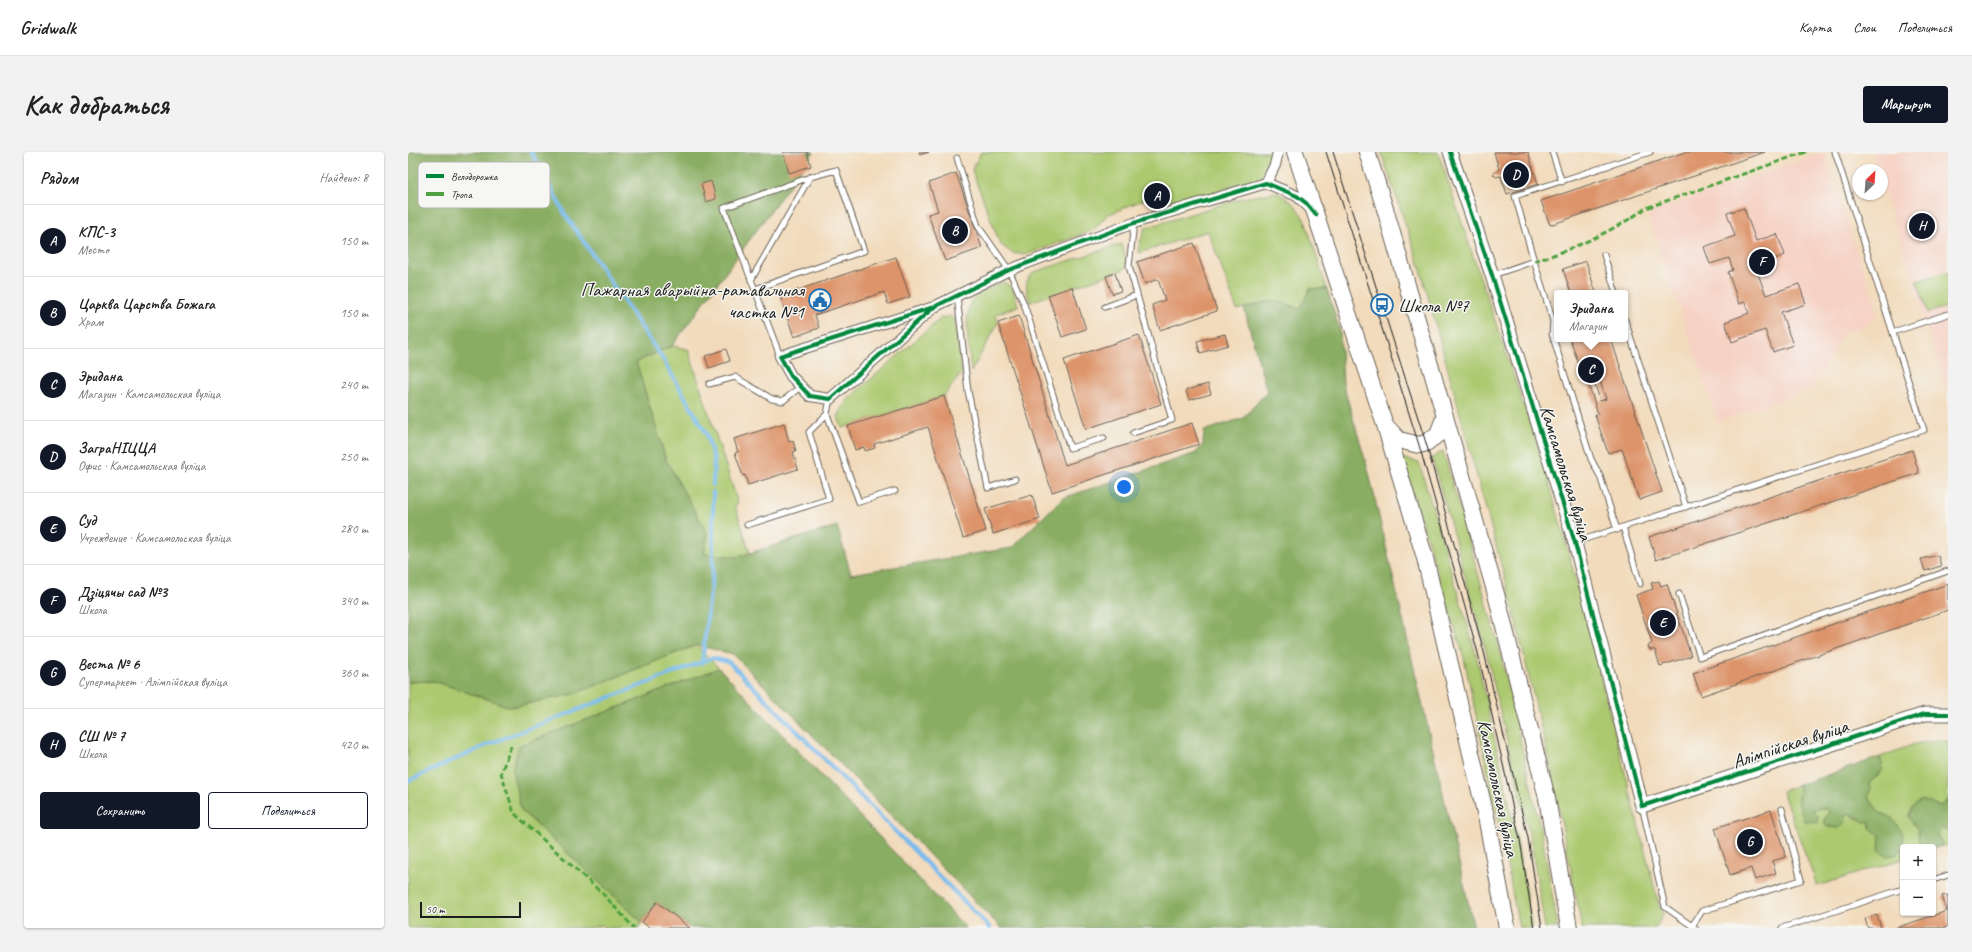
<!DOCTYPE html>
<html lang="ru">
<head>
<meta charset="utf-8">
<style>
  body { margin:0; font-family:Caveat,sans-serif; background:#f2f2f2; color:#222 }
  .controls { position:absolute; right:12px; bottom:12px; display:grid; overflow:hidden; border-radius:4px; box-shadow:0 1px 3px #0004 }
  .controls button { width:36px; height:36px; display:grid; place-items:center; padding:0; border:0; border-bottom:1px solid #e0e0e0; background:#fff; color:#222; font:20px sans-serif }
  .compass { position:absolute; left:1444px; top:12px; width:36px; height:36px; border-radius:50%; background:#fff; box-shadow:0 1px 3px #0004; rotate:25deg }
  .scale { position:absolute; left:12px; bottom:10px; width:101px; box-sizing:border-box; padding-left:4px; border:2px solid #1c1c1c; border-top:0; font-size:11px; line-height:14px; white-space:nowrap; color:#1c1c1c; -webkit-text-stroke:3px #f6f6f2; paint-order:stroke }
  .you { position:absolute; left:716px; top:335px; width:14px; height:14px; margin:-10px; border:3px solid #fff; border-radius:50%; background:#1a73e8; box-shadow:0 0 0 6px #1a73e833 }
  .badge { display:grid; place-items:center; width:26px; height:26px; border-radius:50%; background:#111827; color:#fff; font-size:13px; font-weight:700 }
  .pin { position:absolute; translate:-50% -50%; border:2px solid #fff; box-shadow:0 1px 4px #0006 }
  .popup { position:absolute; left:1146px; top:138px; width:74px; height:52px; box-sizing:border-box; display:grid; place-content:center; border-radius:4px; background:#fff; filter:drop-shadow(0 1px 3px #0005); font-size:13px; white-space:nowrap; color:#767676 }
  .popup b { font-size:15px; color:#222 }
  .popup::after { content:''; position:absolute; left:50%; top:100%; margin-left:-8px; border:8px solid transparent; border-top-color:#fff }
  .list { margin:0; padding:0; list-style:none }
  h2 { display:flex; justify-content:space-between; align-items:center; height:52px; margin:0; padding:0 16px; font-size:17px }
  h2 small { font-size:13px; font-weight:400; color:#767676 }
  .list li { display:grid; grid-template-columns:26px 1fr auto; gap:12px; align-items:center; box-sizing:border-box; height:72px; padding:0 16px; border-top:1px solid #e0e0e0 }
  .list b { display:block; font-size:15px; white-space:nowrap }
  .list p { margin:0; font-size:13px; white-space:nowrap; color:#767676 }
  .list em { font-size:13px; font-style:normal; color:#767676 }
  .actions { display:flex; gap:8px; padding:12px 16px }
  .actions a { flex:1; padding:9px 0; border:1px solid #111827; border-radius:4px; text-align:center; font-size:14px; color:#111827 }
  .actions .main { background:#111827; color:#fff }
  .map { position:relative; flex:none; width:1540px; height:776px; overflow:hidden; border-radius:4px }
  header { display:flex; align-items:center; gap:24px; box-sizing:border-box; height:56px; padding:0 20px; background:#fff; border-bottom:1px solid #e0e0e0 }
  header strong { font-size:19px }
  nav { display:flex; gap:22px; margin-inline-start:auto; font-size:14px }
  .intro { display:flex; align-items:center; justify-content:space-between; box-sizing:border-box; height:96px; padding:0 24px }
  h1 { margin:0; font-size:28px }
  .button { padding:10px 18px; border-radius:4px; background:#111827; color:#fff; font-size:14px; font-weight:700 }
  main { display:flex; gap:24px; padding:0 24px }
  aside { flex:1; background:#fff; border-radius:4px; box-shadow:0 1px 3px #0004 }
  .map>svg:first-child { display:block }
  .built { fill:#f6d2c4 }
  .green { fill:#acc970; stroke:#647246 }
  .forest { fill:#89ad62; stroke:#52643f }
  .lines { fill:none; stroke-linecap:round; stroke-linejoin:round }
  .stream { stroke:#78bbed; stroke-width:4 }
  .building { fill:#dd946b; fill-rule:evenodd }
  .service-casing { stroke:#675f54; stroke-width:7 }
  .minor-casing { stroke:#675f54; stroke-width:12 }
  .tertiary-casing { stroke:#675f54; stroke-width:15 }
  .primary-casing { stroke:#675f54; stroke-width:18 }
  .service { stroke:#fff; stroke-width:5 }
  .minor { stroke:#fff; stroke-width:10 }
  .tertiary { stroke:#fff; stroke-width:13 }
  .primary { stroke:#fff; stroke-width:16 }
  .tram { stroke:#1c1c1c; stroke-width:1 }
  .quiet { stroke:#4fa141; stroke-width:3; stroke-dasharray:6 3; stroke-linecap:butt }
  .cycleway-casing { stroke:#f6f6f2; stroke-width:6 }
  .cycleway { stroke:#00873e; stroke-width:4 }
  .labels { text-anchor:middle; stroke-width:3; stroke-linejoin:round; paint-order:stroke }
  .poi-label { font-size:19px; fill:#1c1c1c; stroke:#f6f6f2; text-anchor:end }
  .street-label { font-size:19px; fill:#1c1c1c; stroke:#f6f6f2 }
  .key { fill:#f6f6f2; stroke:#b5b5b2; stroke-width:1 }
  .key-label { font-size:11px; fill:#1c1c1c }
</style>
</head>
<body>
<header>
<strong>Gridwalk</strong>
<nav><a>Карта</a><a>Слои</a><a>Поделиться</a></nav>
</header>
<div class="intro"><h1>Как добраться</h1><a class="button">Маршрут</a></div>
<main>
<aside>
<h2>Рядом<small>Найдено: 8</small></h2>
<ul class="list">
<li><span class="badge">A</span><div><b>КПС-3</b><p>Место</p></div><em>150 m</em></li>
<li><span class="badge">B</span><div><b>Царква Царства Божага</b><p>Храм</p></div><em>150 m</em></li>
<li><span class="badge">C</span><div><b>Эридана</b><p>Магазин · Камсамольская вуліца</p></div><em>240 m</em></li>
<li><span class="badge">D</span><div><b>ЗаграНІЦЦА</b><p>Офис · Камсамольская вуліца</p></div><em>250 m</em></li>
<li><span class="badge">E</span><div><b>Суд</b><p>Учреждение · Камсамольская вуліца</p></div><em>280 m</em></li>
<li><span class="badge">F</span><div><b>Дзіцячы сад №3</b><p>Школа</p></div><em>340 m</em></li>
<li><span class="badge">G</span><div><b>Веста № 6</b><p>Супермаркет · Алімпійская вуліца</p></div><em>360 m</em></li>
<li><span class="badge">H</span><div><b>СШ № 7</b><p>Школа</p></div><em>420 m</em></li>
</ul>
<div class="actions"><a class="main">Сохранить</a><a>Поделиться</a></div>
</aside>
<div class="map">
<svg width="1540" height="776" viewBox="0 0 1540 776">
  <rect width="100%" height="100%" fill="#f6f6f2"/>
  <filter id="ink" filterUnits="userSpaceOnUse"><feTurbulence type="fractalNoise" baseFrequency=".025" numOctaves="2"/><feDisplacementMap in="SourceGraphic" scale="8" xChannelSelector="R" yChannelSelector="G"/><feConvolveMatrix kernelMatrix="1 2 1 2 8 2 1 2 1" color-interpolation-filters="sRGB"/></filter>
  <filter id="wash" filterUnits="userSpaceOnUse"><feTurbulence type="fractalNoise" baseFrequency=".012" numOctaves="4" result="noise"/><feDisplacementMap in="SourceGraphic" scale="16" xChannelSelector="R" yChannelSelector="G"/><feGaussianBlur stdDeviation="0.9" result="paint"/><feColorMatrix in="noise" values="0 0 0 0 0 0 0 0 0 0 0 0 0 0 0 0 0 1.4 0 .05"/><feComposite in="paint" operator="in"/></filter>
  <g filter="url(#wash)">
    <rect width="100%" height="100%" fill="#f2dbbc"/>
    <!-- built -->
    <path class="built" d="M1416,0L1469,159L1461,173L1436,180L1404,237L1310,270L1239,61Z
      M1463,0H1540V242L1517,170L1505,126L1474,33V18H1469Z"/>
    <!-- green -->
    <path class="green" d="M573,0H864C864,9 862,19 857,26L764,51L756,33L736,42L737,47L699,63L686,78L617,103L604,101L592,92L564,18Z
      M973,0H1030L1139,323L1160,399L1251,753L1255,761L1248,776H1174L1144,622L1102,445L1012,115Z
      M869,40L885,51L897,68L919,137H902L892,157L866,148L829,158L800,79L731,101L730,97L737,76L835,46Z
      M714,92L719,109L717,117L622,150C618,138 615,129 626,120Z
      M1540,119V154L1520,161L1509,129Z
      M595,130L604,135L610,154L588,162L590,171L563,220C562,203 554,159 565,147C573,139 586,135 595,130Z
      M542,164L547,168L554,221L536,244L434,276L430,265L438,249L533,166Z
      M264,194L280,197L330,351L327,353L342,401L329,405L295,402L300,383L258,308L228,210Z
      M1035,299L1091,495L1134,683L1150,776H1137L1122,686L1078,499L1024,306Z
      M994,306L1011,310L1068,502L1109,688L1124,776H1111L1095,692L1056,506Z
      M288,493L311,516L111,594L113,658L234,770L231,776H197L194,773L182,776H0V530L26,529L103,555L166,542Z
      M1529,588L1540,589V650L1539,649L1532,654L1526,653L1510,678L1511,692L1516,695H1495V707L1409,734L1374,639L1391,633L1390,650L1405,659L1409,656H1417C1423,662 1434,664 1442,661L1447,666L1462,670L1463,676L1472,684L1483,665L1472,661L1460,645L1463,636L1461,632L1475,617L1472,605L1507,592Z
      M1534,675L1540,679V693L1534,694L1533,689L1529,684Z"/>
    <!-- forest -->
    <path class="forest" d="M0,0H406L264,194L228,210L258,308L300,383L296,402L329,405L429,374L443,422L603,396L655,346L788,301L795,292L796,279L835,266L859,240L836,156L866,148L892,157L902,137H919L932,179L935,232L961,321L1066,776H593L325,502L288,493L166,542L102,555L26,529L0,530Z
      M311,516L558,776H282L249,750L234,770L113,658L104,618L111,594Z
      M1472,605L1475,617L1461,632L1463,636L1460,645L1472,661L1483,665L1494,680L1496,693L1488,703L1478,704L1471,698L1472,684L1463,676L1462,670H1456L1442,661L1437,663L1438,670L1431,676L1419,675L1416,669L1421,659L1417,656H1409L1405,659L1410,664V671L1396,669L1390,650L1391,633Z
      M1513,648L1532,654L1539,648L1540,650V679L1534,675L1529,683L1533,689L1534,694L1525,697V695H1516L1511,692L1510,678L1500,665L1505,654Z"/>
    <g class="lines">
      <!-- stream -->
      <path class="stream" d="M123,0L157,62L256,209L298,281L306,308L305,333
        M294,511L305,416V340
        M0,629L81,592L304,506L321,510L582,776"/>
    </g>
    <g id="blocks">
      <!-- building -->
      <path class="building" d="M375,0H399L403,14L381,21Z
        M511,0H521L512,3Z
        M1086,0H1120L1130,32L1099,42L1093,24L1088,25L1085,22L1091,17Z
        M1277,0H1357L1142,73L1133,49Z
        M548,21L574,96L537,109L520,62L530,59L521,31Z
        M303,29L308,47L298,50L293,32Z
        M755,35L759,46L742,53L738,42Z
        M1336,56L1348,89L1369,82L1377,103L1347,114L1358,143L1391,132L1398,152L1373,160L1385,193L1365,200L1357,178L1324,190L1317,170L1341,161L1337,150L1331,152L1320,120L1325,118L1321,106L1302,112L1296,95L1327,84L1319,61Z
        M786,91L809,159L752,178L744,153L757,148L750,127L737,132L729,110Z
        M488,105L502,145L480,152L476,140L407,163L411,176L386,185L372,144Z
        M1178,109L1188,141H1163L1155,117Z
        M707,121L713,139L704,142L698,124Z
        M664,135L678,177L654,185L640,143Z
        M611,164L657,313L784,271L791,292L644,340L590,171Z
        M817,182L820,193L792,201L789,189Z
        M731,183L753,252L678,277L656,208Z
        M1162,187H1203L1254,340L1231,348L1214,297L1200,301L1187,263L1190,262L1175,215L1172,216ZM1190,223L1198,247L1192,249L1185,225Z
        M318,197L322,209L301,216L297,204Z
        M800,232L803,242L781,248L778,238Z
        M536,244L578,379L555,386L520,275L466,292L467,296L457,299L456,295L447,298L440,274Z
        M376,271L381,290L385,289L388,299L385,300L390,317L340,333L337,323L335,324L327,301L330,300L326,287Z
        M1504,298L1511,321L1248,408L1241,385Z
        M624,343L632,367L585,382L577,357Z
        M1530,403L1533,414L1517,419L1513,407Z
        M1251,429L1253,434L1259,432L1283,504L1252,514L1247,498H1242L1240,494L1244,491L1228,443L1245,437L1243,431Z
        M1540,432V458L1293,544L1285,521Z
        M1363,658L1378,705L1364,709L1368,721L1347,728L1343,716L1322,723L1307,676Z
        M1540,743V776H1487L1539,759L1534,744Z
        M249,750L282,776H242L234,770Z
        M1469,763L1473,776H1460L1457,767Z"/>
    </g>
  </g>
  <g filter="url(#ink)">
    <use href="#blocks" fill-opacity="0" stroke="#675f54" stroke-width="1"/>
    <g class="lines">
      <!-- service casing -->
      <g class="service-casing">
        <path id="service" d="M1144,0L1154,30
          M549,6L570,74L601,118L616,152L662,296L696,286
          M1196,103L1208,141
          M1126,109L1145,169L1144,182L1183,307L1192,324L1209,378
          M1085,123L1126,109L1107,44L1242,0
          M343,128L402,25
          M347,137L456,99L428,18L402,25L316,56C335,105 353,155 372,204
          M549,144L560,239L580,336L607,327
          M697,155L729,143
          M1217,168L1278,355
          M1485,180L1540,162
          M301,232L327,225L364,247L375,249L392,235
          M422,247L419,262L451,350L487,339
          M725,281L764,268L721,114L726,71
          M339,373L421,347L401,280L419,262
          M1215,375L1232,432
          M1168,390L1516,278L1427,0
          M1271,442L1292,505L1540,419
          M1234,654L1257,755L1287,776
          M1525,728L1540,723
          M1284,774L1294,759L1393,728L1374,657
          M1374,776L1495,737"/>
      </g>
      <!-- minor casing -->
      <g class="minor-casing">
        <path id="minor" d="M858,31L867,13L870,0
          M526,155L372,204L383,224L402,244L422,247L526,155L601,118L726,71L858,31L889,44L903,57"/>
      </g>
      <!-- tertiary casing -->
      <g class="tertiary-casing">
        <path id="tertiary" d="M1042,0L1084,123L1167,391L1234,654L1517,562H1540"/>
      </g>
      <!-- primary casing -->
      <g class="primary-casing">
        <path id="primary" d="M887,0L977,273L1017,406L1079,669L1099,776
          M959,0L978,60L1088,442L1139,646L1161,776
          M978,274L991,288L1011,293L1018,291L1030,282L1037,264"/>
      </g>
      <!-- service -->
      <use href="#service" class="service"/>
      <!-- minor -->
      <use href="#minor" class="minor"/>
      <!-- tertiary -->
      <use href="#tertiary" class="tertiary"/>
      <!-- primary -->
      <use href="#primary" class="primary"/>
      <!-- tram -->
      <path class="tram" d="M918,0L1011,293L1070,501L1112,688L1126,776
        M925,0L1018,291L1076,500L1120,686L1134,776"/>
      <!-- quiet -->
      <path class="quiet" d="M1126,109C1160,100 1209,77 1238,56L1398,0
        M103,594L93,621L106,661L196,743L226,776"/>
      <!-- cycleway casing -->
      <g class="cycleway-casing">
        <path id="cycleway" d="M1042,0L1084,123L1167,391L1234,654L1517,562H1540
          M526,155L372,204L383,224L402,244L422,247L526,155L601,118L726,71L858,31L889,44L898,51L908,63"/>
      </g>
      <!-- cycleway -->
      <use href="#cycleway" class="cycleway"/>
    </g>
  </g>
  <!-- icons -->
  <defs>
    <g id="civic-ring" transform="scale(1.15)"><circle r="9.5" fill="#f6f6f2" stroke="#1f6fb2" stroke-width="1.5"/><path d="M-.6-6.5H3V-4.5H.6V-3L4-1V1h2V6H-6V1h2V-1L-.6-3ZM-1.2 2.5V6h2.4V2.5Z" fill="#1f6fb2"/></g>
    <g id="bus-ring" transform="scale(1.15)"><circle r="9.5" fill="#f6f6f2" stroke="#1f6fb2" stroke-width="1.5"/><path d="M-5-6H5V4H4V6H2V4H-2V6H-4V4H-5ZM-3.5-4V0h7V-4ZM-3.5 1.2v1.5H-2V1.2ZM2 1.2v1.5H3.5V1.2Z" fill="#1f6fb2"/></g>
  </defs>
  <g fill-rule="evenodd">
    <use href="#civic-ring" x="412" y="148"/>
    <use href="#bus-ring" x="974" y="153"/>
  </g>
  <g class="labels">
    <!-- poi labels -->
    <g class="poi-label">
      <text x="396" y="144">Пажарная аварыйна-ратавальная<tspan x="396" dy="22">частка №1</tspan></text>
      <text x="990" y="160" text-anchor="start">Школа №7</text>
    </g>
    <!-- street labels -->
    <g class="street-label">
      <text transform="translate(1159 321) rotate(73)" y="7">Камсамольская вуліца</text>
      <text transform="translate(1382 591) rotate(-18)" y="7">Алімпійская вуліца</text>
      <text transform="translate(1091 636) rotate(78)" y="7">Камсамольская вуліца</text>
    </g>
  </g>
  <!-- legend -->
  <rect x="10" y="10" width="132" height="46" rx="6" class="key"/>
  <rect x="18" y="22" width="18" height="4" fill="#00873e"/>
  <rect x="18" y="40" width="18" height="4" fill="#4fa141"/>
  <g class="key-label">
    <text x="43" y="28">Велодорожка</text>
    <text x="43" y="46">Тропа</text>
  </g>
</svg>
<div class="controls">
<button>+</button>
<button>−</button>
</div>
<svg class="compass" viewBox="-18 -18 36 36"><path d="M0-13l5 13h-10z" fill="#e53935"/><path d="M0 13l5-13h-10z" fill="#767676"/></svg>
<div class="scale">50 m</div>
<div class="you"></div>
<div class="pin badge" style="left:749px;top:44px">A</div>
<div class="pin badge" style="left:547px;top:79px">B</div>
<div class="pin badge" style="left:1183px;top:218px">C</div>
<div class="popup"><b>Эридана</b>Магазин</div>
<div class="pin badge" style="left:1108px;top:23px">D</div>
<div class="pin badge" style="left:1255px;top:471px">E</div>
<div class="pin badge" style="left:1354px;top:110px">F</div>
<div class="pin badge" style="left:1342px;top:690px">G</div>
<div class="pin badge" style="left:1514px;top:74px">H</div>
</div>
</main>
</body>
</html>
